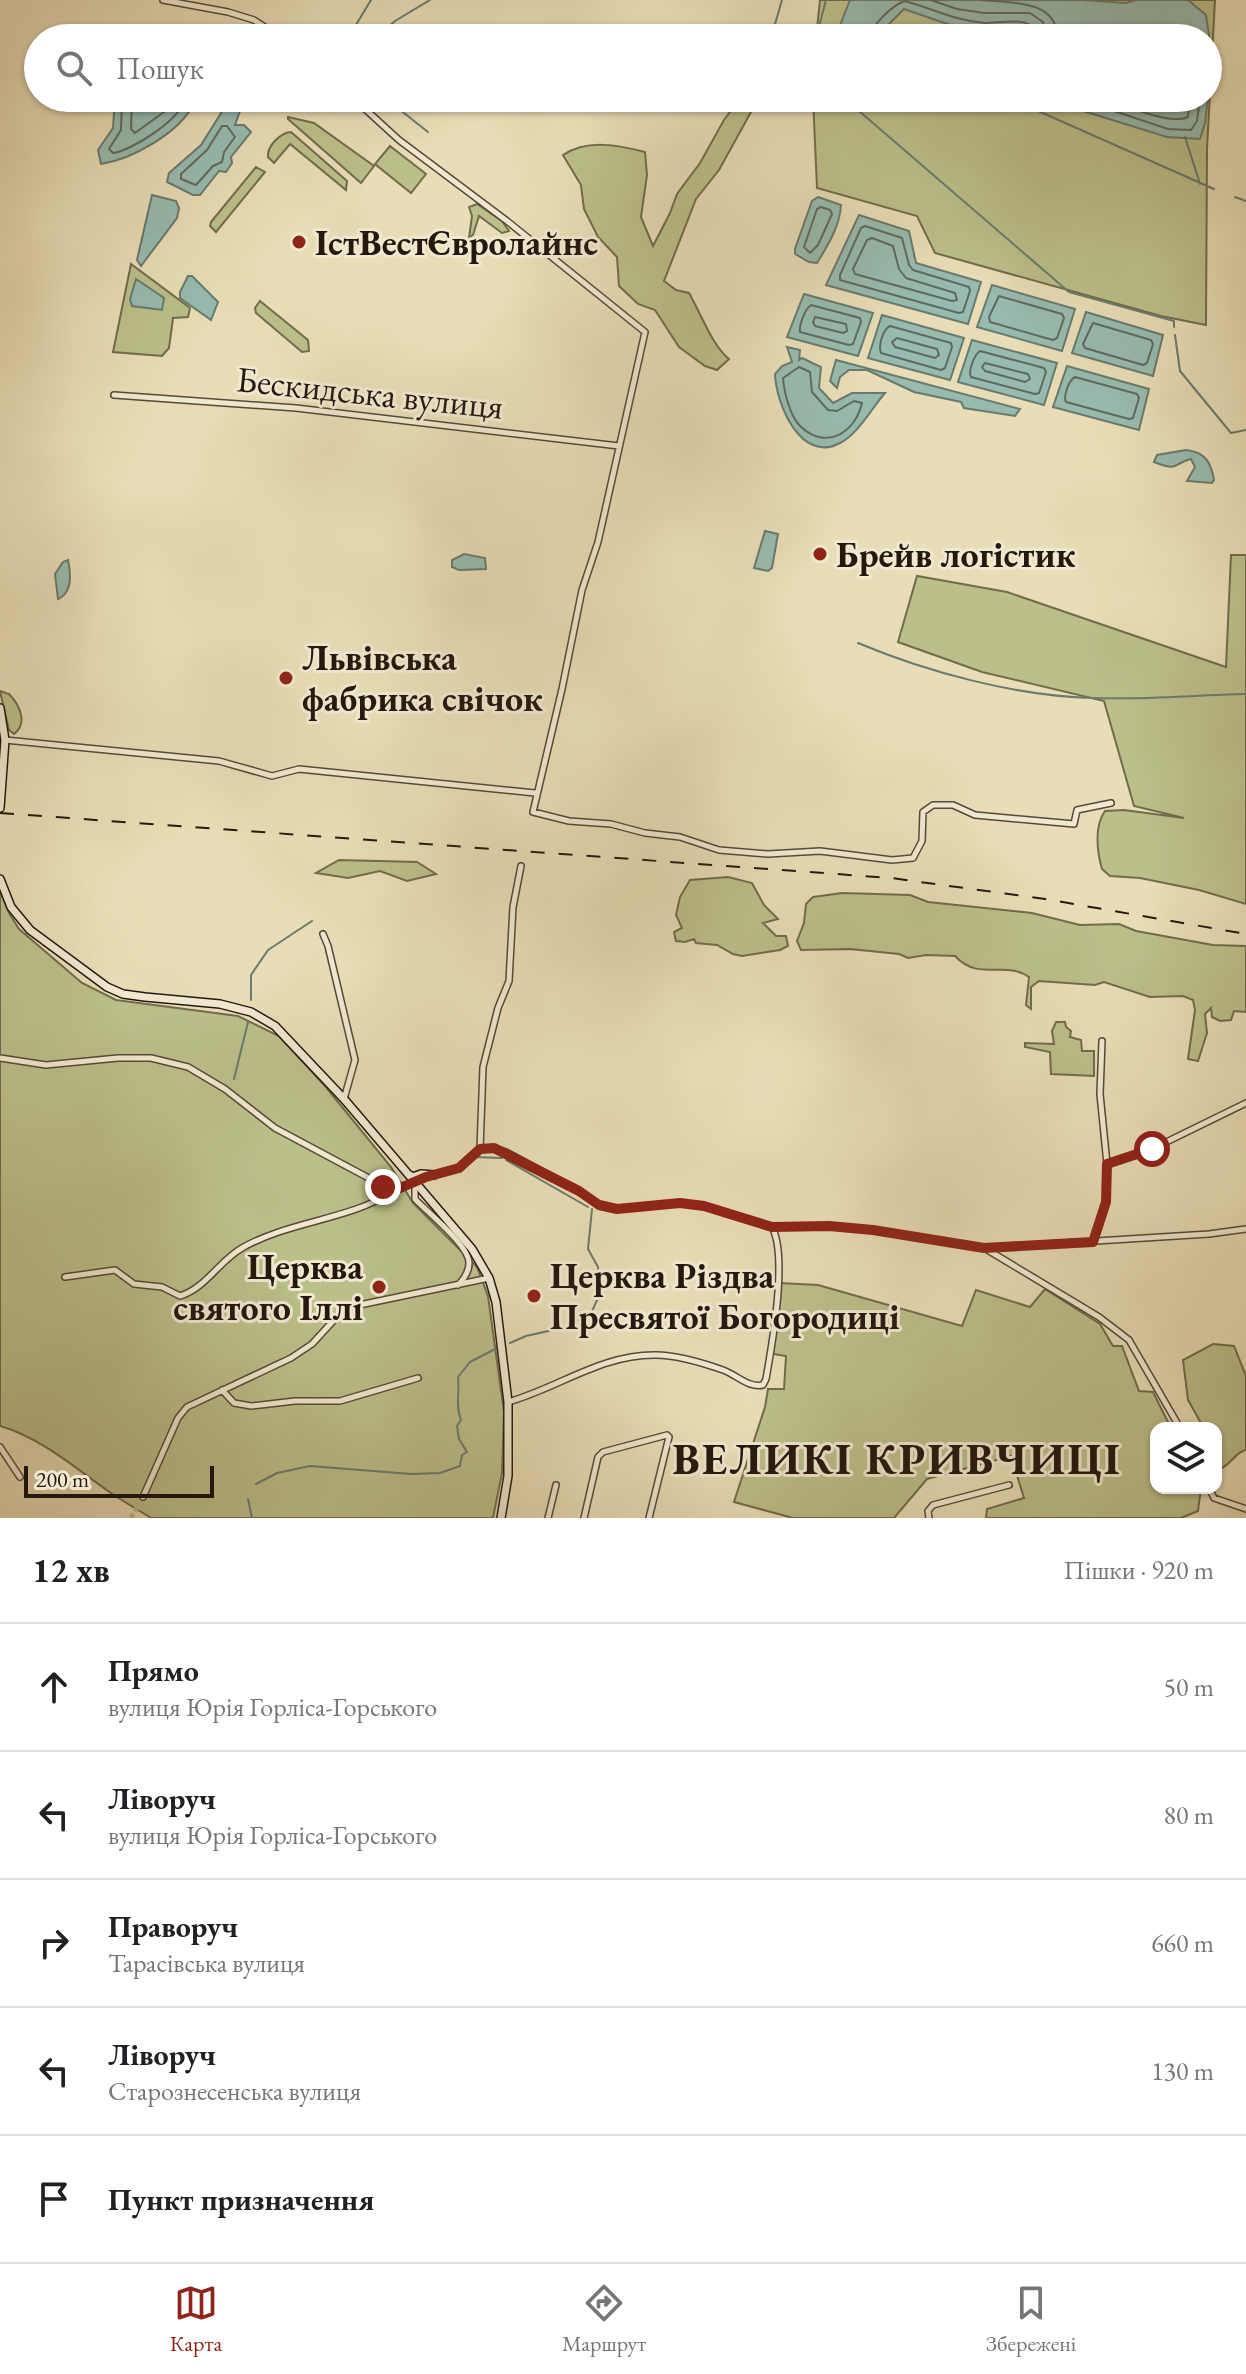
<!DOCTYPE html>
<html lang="uk">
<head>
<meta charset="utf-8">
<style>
  body { margin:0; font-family:"EB Garamond",serif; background:#f2f2f2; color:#202124 }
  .controls { position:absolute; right:24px; bottom:24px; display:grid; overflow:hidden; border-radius:16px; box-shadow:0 2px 6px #0004 }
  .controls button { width:72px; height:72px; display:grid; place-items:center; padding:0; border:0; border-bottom:2px solid #e0e0e0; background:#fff; color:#202124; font:40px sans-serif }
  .scale { position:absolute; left:24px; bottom:20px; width:190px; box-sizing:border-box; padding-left:8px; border:4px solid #24180f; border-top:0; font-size:22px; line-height:28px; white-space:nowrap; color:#24180f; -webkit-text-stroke:6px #f0e9d0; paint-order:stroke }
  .stop { position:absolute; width:24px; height:24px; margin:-18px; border:6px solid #8f2418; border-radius:50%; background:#fff }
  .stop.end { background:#8f2418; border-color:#fff; box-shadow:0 2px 8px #0008 }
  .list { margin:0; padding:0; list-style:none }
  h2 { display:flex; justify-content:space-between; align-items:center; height:104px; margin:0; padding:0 32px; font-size:34px }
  h2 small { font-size:26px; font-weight:400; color:#757577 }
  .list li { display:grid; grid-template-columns:52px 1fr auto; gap:24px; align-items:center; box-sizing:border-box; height:128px; padding:0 32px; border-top:2px solid #e0e0e0 }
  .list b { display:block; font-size:30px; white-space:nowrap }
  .list p { margin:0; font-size:26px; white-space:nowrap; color:#757577 }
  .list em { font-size:26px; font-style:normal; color:#757577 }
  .icon { flex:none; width:44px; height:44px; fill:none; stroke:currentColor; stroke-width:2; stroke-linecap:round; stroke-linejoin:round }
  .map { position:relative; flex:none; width:1246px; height:1518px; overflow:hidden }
  .search { position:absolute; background:#fff; box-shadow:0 2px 6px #0004; left:24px; right:24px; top:24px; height:88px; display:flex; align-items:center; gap:20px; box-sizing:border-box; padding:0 28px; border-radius:44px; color:#757577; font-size:30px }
  .sheet { height:744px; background:#fff }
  nav { display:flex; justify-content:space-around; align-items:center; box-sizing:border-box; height:112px; border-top:2px solid #e0e0e0; background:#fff; font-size:22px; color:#757577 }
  nav a { display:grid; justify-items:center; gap:4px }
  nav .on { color:#8f2418 }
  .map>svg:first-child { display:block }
  .green { fill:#bbbf8a; stroke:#706c4c; stroke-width:2 }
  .water { fill:#97bbaf; stroke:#697a6f; stroke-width:2 }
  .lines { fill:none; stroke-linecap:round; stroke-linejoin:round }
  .shore { stroke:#5e6a5f; stroke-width:2 }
  .stream { stroke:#697a6f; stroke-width:2 }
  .minor-tunnel { stroke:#c1b695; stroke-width:5; stroke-dasharray:5 2.5; stroke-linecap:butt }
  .minor-casing { stroke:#554939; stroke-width:8 }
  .secondary-casing { stroke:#24180f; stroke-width:10 }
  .minor { stroke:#f0e9d0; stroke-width:5 }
  .secondary { stroke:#f0e9d0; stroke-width:7 }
  .rail { stroke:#24180f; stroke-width:2; stroke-dasharray:14 14; stroke-linecap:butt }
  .route { stroke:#8f2418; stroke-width:10 }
  .poi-dot { fill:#8f2418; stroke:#f0e9d0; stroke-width:3 }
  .labels { text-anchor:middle; stroke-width:6; stroke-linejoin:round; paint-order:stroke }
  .poi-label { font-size:36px; font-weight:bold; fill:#24180f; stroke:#f0e9d0; text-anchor:start }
  .street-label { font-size:36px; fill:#24180f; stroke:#f0e9d0 }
  .district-label { font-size:44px; font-weight:bold; letter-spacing:2px; fill:#24180f; stroke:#f0e9d0 }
</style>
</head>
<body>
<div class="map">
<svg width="1246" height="1518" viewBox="0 0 1246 1518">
  <rect width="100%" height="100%" fill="#e8ddb6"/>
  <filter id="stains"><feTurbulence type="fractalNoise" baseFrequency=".0025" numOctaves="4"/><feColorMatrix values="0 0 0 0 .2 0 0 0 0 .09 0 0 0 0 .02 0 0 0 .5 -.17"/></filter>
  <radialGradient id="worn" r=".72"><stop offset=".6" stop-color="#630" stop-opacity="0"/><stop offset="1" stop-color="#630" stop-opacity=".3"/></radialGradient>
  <!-- green -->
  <path class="green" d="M820,0H1215L1207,149L1206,325L1161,316L935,253L917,216L817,188L813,98H1208V38H816Z
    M748,99L751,112L719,170L696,199L664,281L676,290L689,293C701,314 712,345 729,359L717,370L705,366L679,347L655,310L638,304L619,286L617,257L598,237L584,209L581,185L563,155C587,139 618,145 645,152L647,175L641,217L653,246L670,213L677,194L700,163L724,120L733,108Z
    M288,117L314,123L374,166L361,183L288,119Z
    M291,132L347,181L346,190L290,144L274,163L268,157C267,146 280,133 291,132Z
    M390,146L426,174L411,193L375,164Z
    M256,167L265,172L216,232L210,226L211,222Z
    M477,204L502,221L509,231L502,233L479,216L473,235L469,238L472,216L469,207Z
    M131,264L190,308L188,317L173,318L169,348L162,356L113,352Z
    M260,301L308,340L309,351L302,352L256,313L255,308Z
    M1231,555H1246V904L1199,890L1140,878L1110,876L1102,869C1097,852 1094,826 1105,811L1124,810L1184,818L1134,806L1104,701L982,672L898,642L917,576L1007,592L1226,667Z
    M0,691L9,694C20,705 28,724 14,734L9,730Z
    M339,860L417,862L436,874L407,881L380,871L348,878L316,873Z
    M728,877L752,883L764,905L778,919L763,923L776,936H786L788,946L780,950L742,956L733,954L717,945L696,943L694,939L685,942L676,941L674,932L682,928L676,915L680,897L690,880Z
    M0,891L9,913L19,929L82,983L116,1000L238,1016L279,1036L325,1086L391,1167L413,1203L477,1267L488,1296L504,1412L502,1473L493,1518H151C137,1509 122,1501 108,1491C74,1467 41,1438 0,1426Z
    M842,893L910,895L928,902L1032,913L1080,925L1119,924L1136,931L1213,945L1246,946V1012L1234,1011L1231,1020L1220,1021L1212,1017L1211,1008L1205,1014L1207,1033L1198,1061L1188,1059L1195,1010L1193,1000L1183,996L1150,997L1104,982L1095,985L1039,981L1031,987V1009L1026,1005L1029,977C1005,960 979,982 955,956L926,955L908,958L899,954L850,949L801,950L797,941L804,923L806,904L813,897Z
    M1056,1022H1065L1066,1027L1071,1031L1070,1037L1081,1040L1082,1051H1094V1076L1051,1074L1050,1052L1025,1047V1043L1054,1044L1052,1031Z
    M779,1283L818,1285L962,1326L976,1290L1030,1307L1045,1289L1100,1324L1113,1346H1122L1139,1391L1153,1392L1171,1428H1156V1488H1201L1198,1511L1181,1518H986L987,1509L1024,1498L1011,1456L927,1479L894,1518H793L734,1502L765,1407L768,1389H784L786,1356L773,1354Z
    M1213,1344L1234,1346L1246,1376V1450C1235,1452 1232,1464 1220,1469L1216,1466V1428H1196L1201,1423L1188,1400L1183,1360Z"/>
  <!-- water -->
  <path class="water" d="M850,0H1082L1126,3L1136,0H1188L1206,15L1209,35L1208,97V38H1027V30L983,31L953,26L904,9L875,38H835Z
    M115,98H188L194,103C180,133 132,159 101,164L98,150L113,128Z
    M1061,98H1208L1205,123L1200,139L1167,137L1077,109Z
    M234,108L240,111L235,125H244L251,132L231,157L232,163L226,172L219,171L200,195H193L167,182L169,173L201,145L223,110Z
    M152,195L176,201L179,208L177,218L141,266L137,260Z
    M818,197L841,205C840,226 828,245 817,263L809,262L795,254V249L812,201Z
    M859,215L909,231L916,263L981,282L968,324L826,285Z
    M188,276H192L218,302L211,320L180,298V292Z
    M136,279L164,298L162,310L132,306L130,299Z
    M992,285L1075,309L1062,351L977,327Z
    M804,294L873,313L858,356L787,337Z
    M1086,312L1163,335L1153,376L1072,353Z
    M882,315L964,338L950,380L868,358Z
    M972,340L1057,363L1044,405L958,382Z
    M787,347L800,350L799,360L802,358L821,367L819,388L833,403L852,393H885C871,409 858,434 840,443C801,464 776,404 775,374L782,366L792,362Z
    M836,360L1020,409L1015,416L964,408L961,402L914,392L867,370H849L840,377L837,388L830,381Z
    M1067,366L1149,389L1139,430L1053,407Z
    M1186,450C1205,452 1211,462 1214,480L1212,483L1187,481L1195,467L1191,459C1171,464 1180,472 1154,462L1157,455Z
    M765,531L778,534L772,568L768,571L754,568Z
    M464,554L485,558L486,569L459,570L452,567V560Z
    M68,560C71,574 72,593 58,599L55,574L63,562Z"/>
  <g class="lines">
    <!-- shore -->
    <path class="shore" d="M931,0L957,9L984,13H1030L1043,22L1045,38
      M981,0C1013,3 1058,0 1057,38
      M870,38C872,24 891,7 904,1C932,8 955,21 985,23C1000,23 1024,17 1034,28L1035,38
      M122,98L121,130L109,149L113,153C131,151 185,117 184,98
      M132,98L131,129L135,133L168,109L174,98
      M1075,98L1168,129L1191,130L1197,121L1200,98
      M1103,98C1123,104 1170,126 1188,117L1190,98
      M222,126H227L235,137L224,152L222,162L213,166L196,185L181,179V174L207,150Z
      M821,207L830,210L832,214L818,245L810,253L804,247L817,209Z
      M865,226L902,238L909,265L913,270L969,287L970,291L963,312L959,313L840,280V275L861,228Z
      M872,238L893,246L899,269L906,278L955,293L957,300L952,301L855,274L853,269L867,240Z
      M999,296L1062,314L1064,318L1057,338L1053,340L990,322L989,317Z
      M811,305L860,318L861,322L853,344L849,345L800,332C799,325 805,309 811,305Z
      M815,317L846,324L847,331L843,333L815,326L813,322Z
      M1093,323L1151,340L1153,344L1147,363L1143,365L1085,348L1083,344Z
      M890,326L951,343L952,347L945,368L941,370L881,353C878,346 883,329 890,326Z
      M897,338L937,349L939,355L935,358L895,347L892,342Z
      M980,351L1044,368L1046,372L1039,393L1035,394L971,377C968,371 974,355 980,351Z
      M985,363L1028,374L1030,379L1025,382L985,371L982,367Z
      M799,367L810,372L812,392L828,410L837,411L854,401L862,403C855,433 826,451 800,426C790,416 784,392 783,378Z
      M1075,377L1137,394L1139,398L1133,418L1129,419L1066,402C1063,396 1069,380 1075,377Z"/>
    <!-- stream -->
    <path class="stream" d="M303,36L307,38
      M348,38L371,0
      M376,38L395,21L430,0
      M534,38L537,32
      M771,38L782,0
      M816,38L826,0
      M385,98L428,132
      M570,98H571
      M844,98L1069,292L1174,321V327
      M973,98L1027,106L1214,189
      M1185,137L1200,184
      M1235,197L1246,201
      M1175,335L1180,371L1231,433L1246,430
      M858,643C927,672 1016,696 1092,698C1143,700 1195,695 1246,694
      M251,1000V975L268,950L312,921
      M234,1079L248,1022
      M474,1157L502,1158
      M506,1160L588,1207
      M570,1326L592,1311L600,1294L598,1267L588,1249L592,1209
      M510,1343L526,1336L562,1328
      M256,1484L277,1473L310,1466L411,1474L440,1473L460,1466L462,1455L467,1452L459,1439L457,1426L461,1420C455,1406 460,1392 458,1377L470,1362L497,1348
      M248,1499L252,1518"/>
    <!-- minor-tunnel -->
    <path class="minor-tunnel" d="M131,1518L143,1497"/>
    <!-- minor casing -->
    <g class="minor-casing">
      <path id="minor" d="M163,0L228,12L254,20L282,38
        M353,98L399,140L507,221L645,332L598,542L582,590L562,689L533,812L569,821L611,824L645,833L680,837L719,850L768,854L820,851L892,860L913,858L922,841L923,812L933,805H953L975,815L1074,824L1077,810L1111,803
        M114,395L296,408L619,446
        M5,740L219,761L272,776L299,769L535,793
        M323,934L328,946L355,1060L344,1099
        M0,1058L46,1065L118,1058H151L188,1067L225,1089L275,1128L393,1191L426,1177L459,1168L480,1149
        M480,1149L494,1148L506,1152L579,1191L599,1205L617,1209L680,1203L704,1206L772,1227L829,1226L873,1230L984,1248L1209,1234L1246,1229
        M480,1149L483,1067L498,1008L509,981L513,907L521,866
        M1107,1164L1152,1149L1246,1103
        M415,1184V1199C427,1212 469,1245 469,1263C469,1272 464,1279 458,1285
        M1093,1242L1106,1202L1107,1164L1100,1094L1102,1041
        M986,1249L1099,1317L1129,1340L1180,1428
        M65,1277L115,1270L134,1284L162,1287L180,1296C206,1288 219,1261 242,1248C289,1221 349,1220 392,1192
        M222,1390L234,1403L251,1406L295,1401H340L418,1378
        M508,1402C558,1388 602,1354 656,1355C678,1355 703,1363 723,1370C737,1375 748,1388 763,1385L766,1379C772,1345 788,1256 772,1227
        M0,1447L20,1477
        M1209,1488L1214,1498L1246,1509
        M143,1497L178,1418L187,1407L291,1358L312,1344L345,1308L489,1278
        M548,1518L556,1485
        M584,1518L598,1457L603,1452L667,1435L669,1437L649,1518
        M929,1518L928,1511L933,1505L1009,1485"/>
    </g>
    <!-- secondary casing -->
    <g class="secondary-casing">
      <path id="secondary" d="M0,708L5,740L0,808
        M0,879L11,907L30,930L107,987L123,994L145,997L220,1004L251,1012L275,1026L344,1099L472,1249L489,1278L496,1302L508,1402V1476L501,1518
        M408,1174L413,1177L421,1174L434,1175"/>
    </g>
    <!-- minor -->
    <use href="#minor" class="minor"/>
    <!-- secondary -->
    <use href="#secondary" class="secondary"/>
    <!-- rail -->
    <path class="rail" d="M0,813L891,878L1045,899L1246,934"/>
  </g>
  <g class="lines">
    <!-- route -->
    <path class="route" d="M383,1187L393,1191L426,1177L459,1168L480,1149L494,1148L579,1191L599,1205L617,1209L680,1203L704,1206L772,1227L829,1226L873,1230L984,1248L1093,1242L1106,1202L1107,1164L1152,1149"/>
  </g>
  <!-- markers -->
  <g class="poi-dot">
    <circle cx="299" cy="242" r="8"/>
    <circle cx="820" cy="554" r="8"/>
    <circle cx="286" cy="678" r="8"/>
    <circle cx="379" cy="1287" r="8"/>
    <circle cx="534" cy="1296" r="8"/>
  </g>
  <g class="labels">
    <!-- poi labels -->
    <g class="poi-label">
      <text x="315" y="255">ІстВестЄвролайнс</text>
      <text x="836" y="567">Брейв логістик</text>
      <text x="302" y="670">Львівська<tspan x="302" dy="41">фабрика свічок</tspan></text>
      <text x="363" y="1279" text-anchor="end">Церква<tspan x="363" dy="41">святого Іллі</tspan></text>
      <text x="550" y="1288">Церква Різдва<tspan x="550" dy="41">Пресвятої Богородиці</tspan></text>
    </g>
    <!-- street labels -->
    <g class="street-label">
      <text transform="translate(370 392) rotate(6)" y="13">Бескидська вулиця</text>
    </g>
    <!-- district labels -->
    <g class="district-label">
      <text x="897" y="1474">ВЕЛИКІ КРИВЧИЦІ</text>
    </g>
  </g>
  <rect width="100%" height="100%" filter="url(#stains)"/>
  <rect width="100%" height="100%" fill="url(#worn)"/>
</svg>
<div class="controls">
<button><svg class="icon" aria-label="layers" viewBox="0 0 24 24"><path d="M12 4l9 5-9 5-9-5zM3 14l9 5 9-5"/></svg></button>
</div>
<div class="scale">200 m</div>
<div class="stop" style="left:1152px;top:1149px"></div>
<div class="stop end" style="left:383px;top:1187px"></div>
<div class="search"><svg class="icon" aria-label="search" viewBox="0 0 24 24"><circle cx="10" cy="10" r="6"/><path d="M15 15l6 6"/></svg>Пошук</div>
</div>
<section class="sheet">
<h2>12 хв<small>Пішки · 920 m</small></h2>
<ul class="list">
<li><svg class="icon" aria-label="ahead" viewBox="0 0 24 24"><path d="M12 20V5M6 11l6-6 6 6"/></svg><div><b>Прямо</b><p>вулиця Юрія Горліса-Горського</p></div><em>50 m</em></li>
<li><svg class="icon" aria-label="left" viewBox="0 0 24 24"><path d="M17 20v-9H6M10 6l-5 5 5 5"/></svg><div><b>Ліворуч</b><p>вулиця Юрія Горліса-Горського</p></div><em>80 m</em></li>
<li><svg class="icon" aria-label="right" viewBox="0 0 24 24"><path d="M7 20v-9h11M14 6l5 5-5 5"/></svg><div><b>Праворуч</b><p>Тарасівська вулиця</p></div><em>660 m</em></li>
<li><svg class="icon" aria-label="left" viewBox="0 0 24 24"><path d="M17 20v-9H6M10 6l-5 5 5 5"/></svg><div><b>Ліворуч</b><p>Старознесенська вулиця</p></div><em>130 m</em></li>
<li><svg class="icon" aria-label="arrive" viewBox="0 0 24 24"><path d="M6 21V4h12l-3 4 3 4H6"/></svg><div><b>Пункт призначення</b></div></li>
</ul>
</section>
<nav>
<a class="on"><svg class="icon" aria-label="map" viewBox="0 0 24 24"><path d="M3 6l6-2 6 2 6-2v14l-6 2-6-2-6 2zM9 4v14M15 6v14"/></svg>Карта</a>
<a><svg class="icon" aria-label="directions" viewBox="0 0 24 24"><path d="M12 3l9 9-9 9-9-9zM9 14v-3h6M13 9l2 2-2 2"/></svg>Маршрут</a>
<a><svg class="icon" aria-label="saved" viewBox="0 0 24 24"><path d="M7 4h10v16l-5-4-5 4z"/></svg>Збережені</a>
</nav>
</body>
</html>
